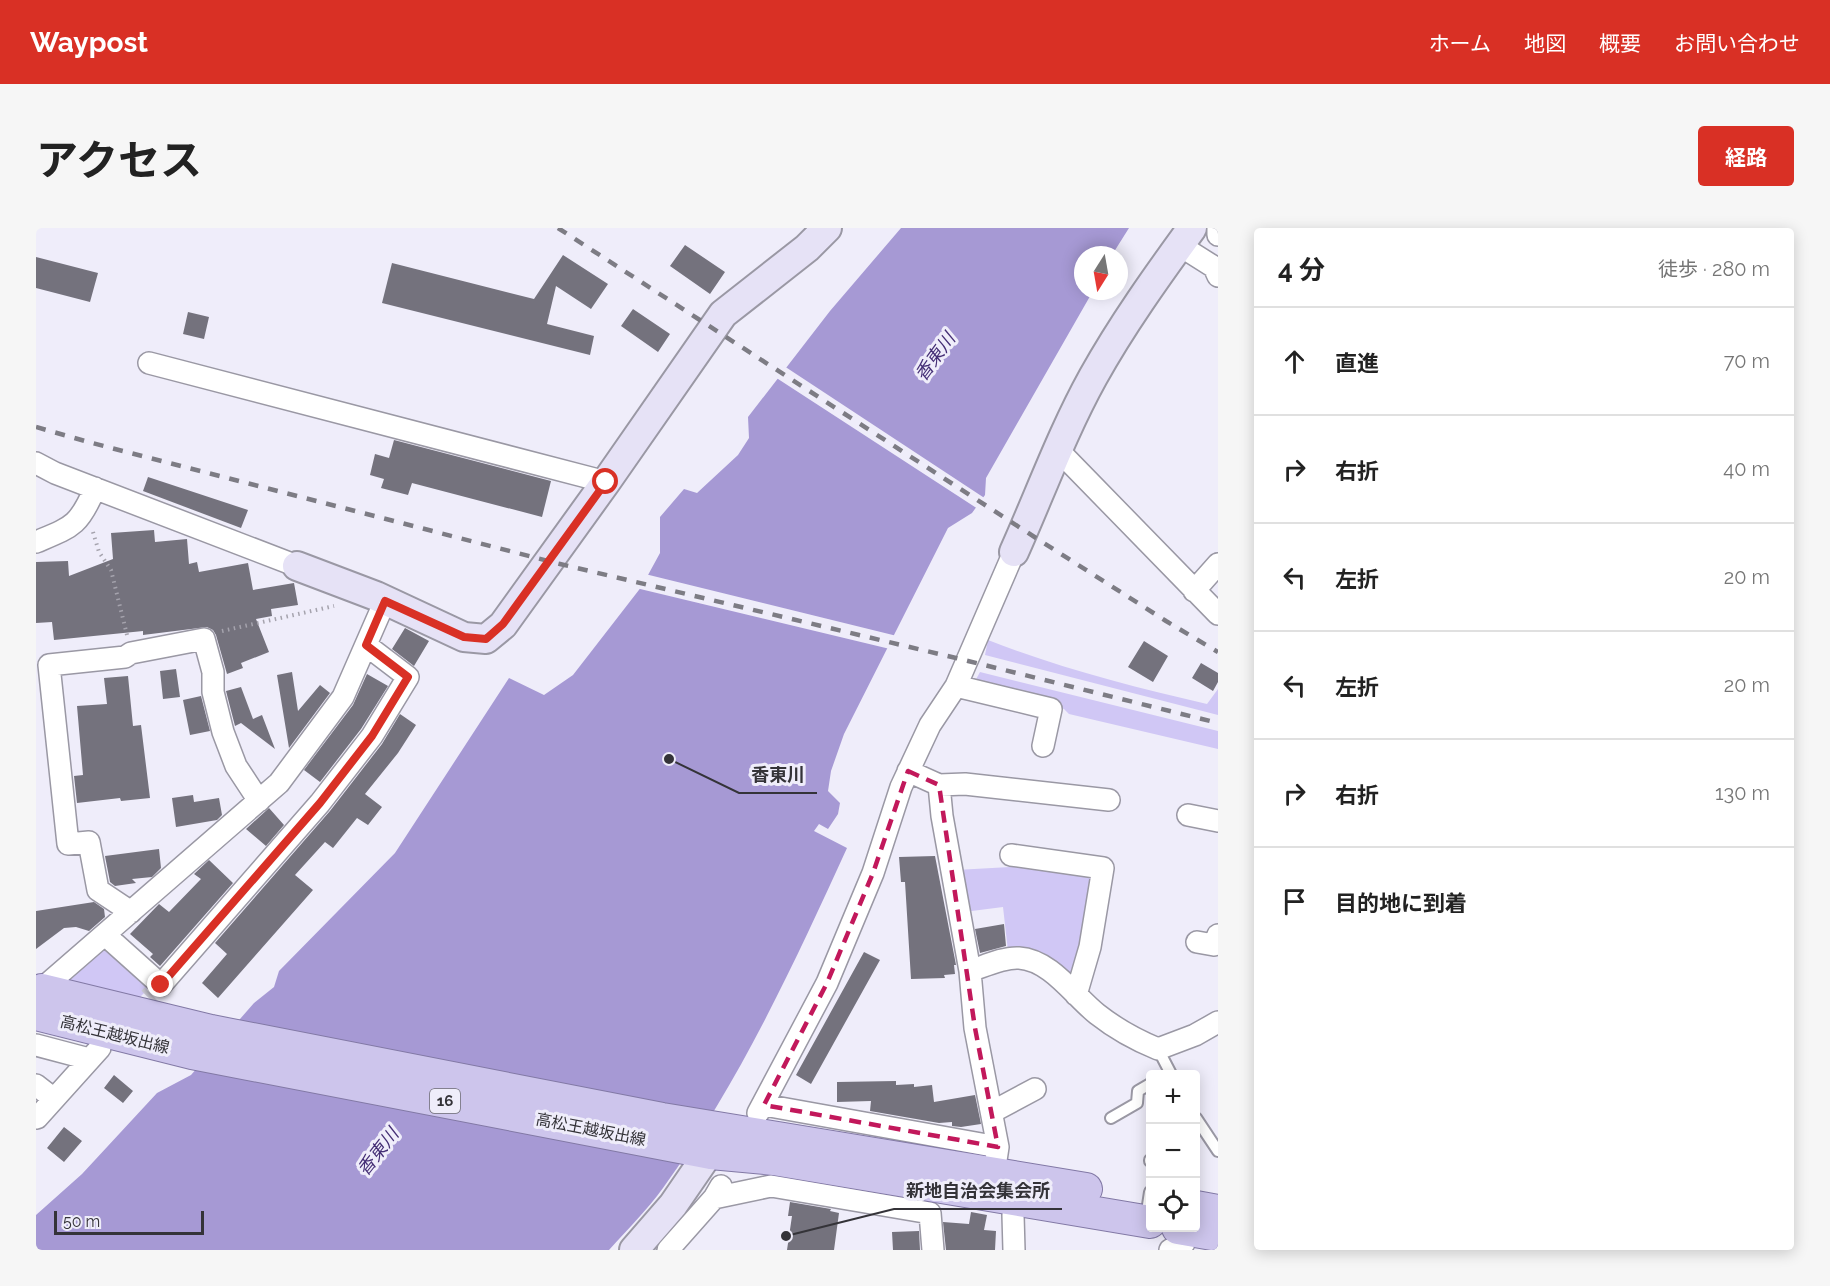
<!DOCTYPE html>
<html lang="ja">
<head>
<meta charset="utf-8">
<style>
  body { margin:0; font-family:Raleway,"Noto Sans JP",sans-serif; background:#f6f6f6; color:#222 }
  .controls { position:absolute; right:18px; bottom:18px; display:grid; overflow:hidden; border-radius:6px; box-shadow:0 3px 15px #0003 }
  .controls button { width:54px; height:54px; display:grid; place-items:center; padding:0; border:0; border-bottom:2px solid #e0e0e0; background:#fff; color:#222; font:30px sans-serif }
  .compass { position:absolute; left:1038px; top:18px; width:54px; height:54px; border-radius:50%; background:#fff; box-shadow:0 3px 15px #0003; rotate:191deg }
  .scale { position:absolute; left:18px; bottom:15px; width:150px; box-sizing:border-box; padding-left:6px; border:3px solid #343338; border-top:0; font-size:16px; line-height:21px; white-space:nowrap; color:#343338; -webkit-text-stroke:4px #efedfa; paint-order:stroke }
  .stop { position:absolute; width:18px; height:18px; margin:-14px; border:4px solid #d93025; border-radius:50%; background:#fff }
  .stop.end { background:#d93025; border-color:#fff; box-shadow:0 2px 6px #0008 }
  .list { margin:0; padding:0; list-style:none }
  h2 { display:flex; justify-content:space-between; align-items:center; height:78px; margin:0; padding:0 24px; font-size:26px }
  h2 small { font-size:20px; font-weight:400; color:#767676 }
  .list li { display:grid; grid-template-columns:39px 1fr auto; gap:18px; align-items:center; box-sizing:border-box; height:108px; padding:0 24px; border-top:2px solid #e0e0e0 }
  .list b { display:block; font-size:22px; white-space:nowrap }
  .list em { font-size:20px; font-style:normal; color:#767676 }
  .icon { flex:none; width:33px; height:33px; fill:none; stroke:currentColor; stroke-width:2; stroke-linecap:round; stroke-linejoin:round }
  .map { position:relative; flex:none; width:1182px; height:1022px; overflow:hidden; border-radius:6px }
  header { display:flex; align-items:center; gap:36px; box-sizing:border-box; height:84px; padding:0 30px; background:#d93025; color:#fff }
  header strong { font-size:28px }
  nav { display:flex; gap:33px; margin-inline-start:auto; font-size:21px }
  .intro { display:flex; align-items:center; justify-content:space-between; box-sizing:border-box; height:144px; padding:0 36px }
  h1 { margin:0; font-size:42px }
  .button { padding:15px 27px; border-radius:6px; background:#d93025; color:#fff; font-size:21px; font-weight:700 }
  main { display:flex; gap:36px; padding:0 36px }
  aside { flex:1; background:#fff; border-radius:6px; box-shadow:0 3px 15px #0003 }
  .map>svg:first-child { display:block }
  .green { fill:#d0c7f5 }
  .water { fill:#a699d4 }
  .pier { fill:#efedfa }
  .building { fill:#74727d }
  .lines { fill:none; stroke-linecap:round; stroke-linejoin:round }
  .street-tunnel { stroke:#cac8d3; stroke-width:21; stroke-dasharray:21 10; stroke-linecap:butt }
  .lane-casing { stroke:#9a98a4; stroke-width:14 }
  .street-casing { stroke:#9a98a4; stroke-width:24 }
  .secondary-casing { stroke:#9a98a4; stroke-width:32 }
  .primary-casing { stroke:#8279a5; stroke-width:34 }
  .path { stroke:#a5a3ad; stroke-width:4; stroke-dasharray:1.5 4.5; stroke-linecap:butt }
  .lane { stroke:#fff; stroke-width:10 }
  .street { stroke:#fff; stroke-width:21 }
  .secondary { stroke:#e6e2f6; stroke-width:28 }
  .primary { stroke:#cdc5ec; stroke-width:32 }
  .rail { stroke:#7d7c84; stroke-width:4.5; stroke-dasharray:10 10; stroke-linecap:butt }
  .route { stroke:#d93025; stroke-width:8 }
  .marked { fill:none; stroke:#c2185b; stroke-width:4.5; stroke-dasharray:12 8; stroke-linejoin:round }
  .labels { text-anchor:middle; stroke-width:6; stroke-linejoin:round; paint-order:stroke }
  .shield { fill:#efedfa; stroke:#6c6b72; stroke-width:1.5 }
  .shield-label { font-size:15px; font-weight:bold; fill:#343338 }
  .street-label { font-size:16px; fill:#343338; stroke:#efedfa }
  .water-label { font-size:18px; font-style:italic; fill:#442e75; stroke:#efedfa }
  .leader { fill:none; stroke:#343338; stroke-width:2 }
  .callout-dot { fill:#343338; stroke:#efedfa; stroke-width:2 }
  .callout-label { font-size:18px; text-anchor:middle; font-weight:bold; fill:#343338; stroke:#efedfa; stroke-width:6; stroke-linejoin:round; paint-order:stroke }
</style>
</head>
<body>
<header>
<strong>Waypost</strong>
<nav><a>ホーム</a><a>地図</a><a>概要</a><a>お問い合わせ</a></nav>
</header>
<div class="intro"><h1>アクセス</h1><a class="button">経路</a></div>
<main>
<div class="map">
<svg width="1182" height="1022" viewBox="0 0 1182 1022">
  <rect width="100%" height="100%" fill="#efedfa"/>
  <!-- green -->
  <path class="green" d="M952,412C1023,440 1097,459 1171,476L1182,461V487L949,427Z
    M944,444L1182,503V521L1033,486L1028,481L937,457Z
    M974,629L1062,641L1039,758L972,723L967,679L928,684L920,642L974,639Z
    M68,721H77L110,753L111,762L104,769L34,752Z"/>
  <!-- water -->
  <path class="water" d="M865,0H1093L1076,27H1047V63H1057L950,250L949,267L936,285L912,300L808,506L795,543L792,563L804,575L802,586L792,601L783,596L778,603L811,620C757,738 703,855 627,960C611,982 591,1002 573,1022H0V987L46,946L121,865L155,847L218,775L238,759L243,743L359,625L473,450L508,467L537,447L606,358L624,325V289L648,261L661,265L702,227L713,210L712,189L794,83Z"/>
  <!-- pier -->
  <path class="pier" d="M748,138L950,271L942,281L739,149Z
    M609,346L861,408L854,421L600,360Z"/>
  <!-- building -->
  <path class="building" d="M649,17L689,44L674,66L634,38Z
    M527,27L572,56L555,81L520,58L511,96L558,108L554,127L346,75L356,35L498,71Z
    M0,29L62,45L54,74L0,60Z
    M597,81L634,106L622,124L585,98Z
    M152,84L173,89L168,111L147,106Z
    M358,212L515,253L506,289L376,255L372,267L345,260L348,251L334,247L339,226L353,230Z
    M112,249L212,282L205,300L107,263Z
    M118,302L119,314L151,311L153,336L161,334L163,344L212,335L217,362L258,355L262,377L235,381L236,388L220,391L233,424L205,435L207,440L191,446L180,407L177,402L171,399L107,407V403L18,412L16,394L0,395V334L32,333L33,348L77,331L75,305Z
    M369,400L393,413L378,438L356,421Z
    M1108,413L1132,428L1117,454L1092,439Z
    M1165,435L1182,445V454L1177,463L1156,450Z
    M140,441L144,469L127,471L124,443Z
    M256,444L262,483L284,457L294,465L253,520L241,447Z
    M331,446L352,458L325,501L284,554L268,542L317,477Z
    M92,448L97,498L105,497L114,570L85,573L84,570L41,575L38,548L47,547L41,478L71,476L68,450Z
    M205,459L217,491L226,487L239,521L205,495L199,498L190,463Z
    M165,468L174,503L154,507L147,472Z
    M364,486L380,497L362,525L329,566L346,579L332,597L321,590L297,620L289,614L259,647L277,662L182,770L166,755L191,726L179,715L294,583L346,516Z
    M157,567L158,574L183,570L186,587L181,592L140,599L136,570Z
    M233,580L248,597L230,618L210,601Z
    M123,621L125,640L116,649L96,651L100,655L79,658L74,654L69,628Z
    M899,628L920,737H918L919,746L908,747L909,750L875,751L869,654H865L863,629Z
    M173,632L197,655L124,738L114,729L117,726L94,706L123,676L133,684L165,651L158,646Z
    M58,674L68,681L69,689L53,703L40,699L28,700L0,721V683Z
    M968,696L970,718L944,725L939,701Z
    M828,724L844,732L775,856L760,847Z
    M78,847L97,863L87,875L68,860Z
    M860,853V857L878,856V859L896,857L898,874L939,867L945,896L925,899L916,898V894L903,895L834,883L835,873L801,874V854Z
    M28,899L46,913L28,934L11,920Z
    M754,974L795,981L794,983L803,985L798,1022H751L756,988H752Z
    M935,984L951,987L948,1002L960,1003L959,1022H910L907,994L933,996Z
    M883,1003L884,1022H857L856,1004Z"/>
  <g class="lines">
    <!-- street-tunnel -->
    <path class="street-tunnel" d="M91,792L116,767"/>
    <!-- lane casing -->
    <g class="lane-casing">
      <path id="lane" d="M1122,821L1135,846
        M1075,890L1101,875L1102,863L1114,856
        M1160,890L1182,923
        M1114,932V933
        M1110,990L1114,964"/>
    </g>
    <!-- street casing -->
    <g class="street-casing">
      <path id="street" d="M1182,1V7
        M1143,17L1178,39L1182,48
        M113,135L570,254
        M1022,222L1182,386
        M0,235L19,245L261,338
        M0,314C36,299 43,298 59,260
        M1158,363L1182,336
        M920,458L1015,481L1007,518
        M872,543L903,557L906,588L934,743
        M903,557L929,556L1073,572
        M1152,587L1182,593
        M975,627L1067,640L1054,719L1040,767
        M95,684L62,662L53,614L32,616L13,437L89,429L95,425L168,411L177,444V464L187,504L200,538L223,573
        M71,705L77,714L125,757L284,575L336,508L372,449L330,417
        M1161,714L1178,717L1182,707
        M0,766L243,555L307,469L349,373
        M0,817L53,831
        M0,857L18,871
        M728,877L962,919
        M956,884L999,861
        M722,885L791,755L837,645L865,559L894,497L920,458L978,324
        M1,890L64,820
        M956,959L962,919L939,800L934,743C949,738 967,729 983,730C1015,732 1038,768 1061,786C1080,801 1100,812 1122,821L1159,807L1182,794
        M678,970L735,958L894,985L897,1022
        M632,1022L678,970L685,958
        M978,1022L977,987L980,959
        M1134,1022L1148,1015L1150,1000"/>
    </g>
    <!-- secondary casing -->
    <g class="secondary-casing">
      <path id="secondary" d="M978,324C1004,266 1026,205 1057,149C1086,97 1121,48 1156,0
        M261,338L340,368L428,409L450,411L467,397L570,254L687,86L771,20L791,0
        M598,1022L637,977L685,907"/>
    </g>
    <!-- primary casing -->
    <g class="primary-casing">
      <path id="primary" d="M6,762L175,803L626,891L1050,961
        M0,786L156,825L675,925L738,931L1114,994
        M1160,979L1182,983
        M1142,1000L1182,1007"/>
    </g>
    <!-- path -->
    <path class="path" d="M57,304L63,324L75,342L91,407
      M186,403L298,378"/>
    <!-- lane -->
    <use href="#lane" class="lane"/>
    <!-- street -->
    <use href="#street" class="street"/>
    <!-- secondary -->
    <use href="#secondary" class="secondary"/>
    <!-- primary -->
    <use href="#primary" class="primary"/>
    <!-- rail -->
    <path class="rail" d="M522,0L1000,310L1130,393L1182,424
      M0,199L56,215L524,336L920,430L1182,495"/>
  </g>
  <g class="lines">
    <!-- route -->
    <path class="route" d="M125,757L284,575L336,508L372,449L330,417L349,373L428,409L450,411L467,396L570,254"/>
  </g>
  <!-- marked area -->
  <path class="marked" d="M872,543L903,557L939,800L962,919L728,877L791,755L837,645Z"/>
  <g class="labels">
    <!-- shield labels -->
    <rect class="shield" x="394" y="861" width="30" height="24" rx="4.5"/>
    <g class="shield-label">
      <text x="409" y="878">16</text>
    </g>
    <!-- street labels -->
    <g class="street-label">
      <text transform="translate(79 806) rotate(14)" y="6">高松王越坂出線</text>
      <text transform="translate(555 901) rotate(11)" y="6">高松王越坂出線</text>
    </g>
    <!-- water labels -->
    <g class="water-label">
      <text transform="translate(899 129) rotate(-54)" y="6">香東川</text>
      <text transform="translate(342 924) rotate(-52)" y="6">香東川</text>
    </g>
  </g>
  <!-- callouts -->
  <path class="leader" d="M633 531L703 565H781M750 1008L858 981H1026"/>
  <g class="callout-dot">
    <circle cx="633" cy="531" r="6"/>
    <circle cx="750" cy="1008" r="6"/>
  </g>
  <g class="callout-label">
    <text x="742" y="553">香東川</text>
    <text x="942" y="969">新地自治会集会所</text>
  </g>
</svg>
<div class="controls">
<button>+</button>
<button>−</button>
<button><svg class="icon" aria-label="locate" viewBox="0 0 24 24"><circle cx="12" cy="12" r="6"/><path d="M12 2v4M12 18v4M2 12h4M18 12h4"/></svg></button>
</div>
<svg class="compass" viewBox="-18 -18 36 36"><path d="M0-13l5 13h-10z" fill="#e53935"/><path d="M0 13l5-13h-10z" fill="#767676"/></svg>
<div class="scale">50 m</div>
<div class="stop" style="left:570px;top:254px"></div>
<div class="stop end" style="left:125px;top:757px"></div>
</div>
<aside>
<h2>4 分<small>徒歩 · 280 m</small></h2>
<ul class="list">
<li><svg class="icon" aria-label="ahead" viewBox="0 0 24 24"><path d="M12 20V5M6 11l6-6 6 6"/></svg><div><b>直進</b></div><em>70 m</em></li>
<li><svg class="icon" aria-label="right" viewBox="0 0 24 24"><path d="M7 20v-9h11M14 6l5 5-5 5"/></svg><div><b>右折</b></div><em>40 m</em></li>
<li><svg class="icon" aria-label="left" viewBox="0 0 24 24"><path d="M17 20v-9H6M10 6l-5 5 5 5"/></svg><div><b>左折</b></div><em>20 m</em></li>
<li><svg class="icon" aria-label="left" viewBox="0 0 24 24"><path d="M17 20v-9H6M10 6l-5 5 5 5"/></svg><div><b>左折</b></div><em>20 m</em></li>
<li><svg class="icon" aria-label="right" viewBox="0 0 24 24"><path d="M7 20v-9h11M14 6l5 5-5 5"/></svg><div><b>右折</b></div><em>130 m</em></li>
<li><svg class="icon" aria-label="arrive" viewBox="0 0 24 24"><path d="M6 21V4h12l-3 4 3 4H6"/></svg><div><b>目的地に到着</b></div></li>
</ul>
</aside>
</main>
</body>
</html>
